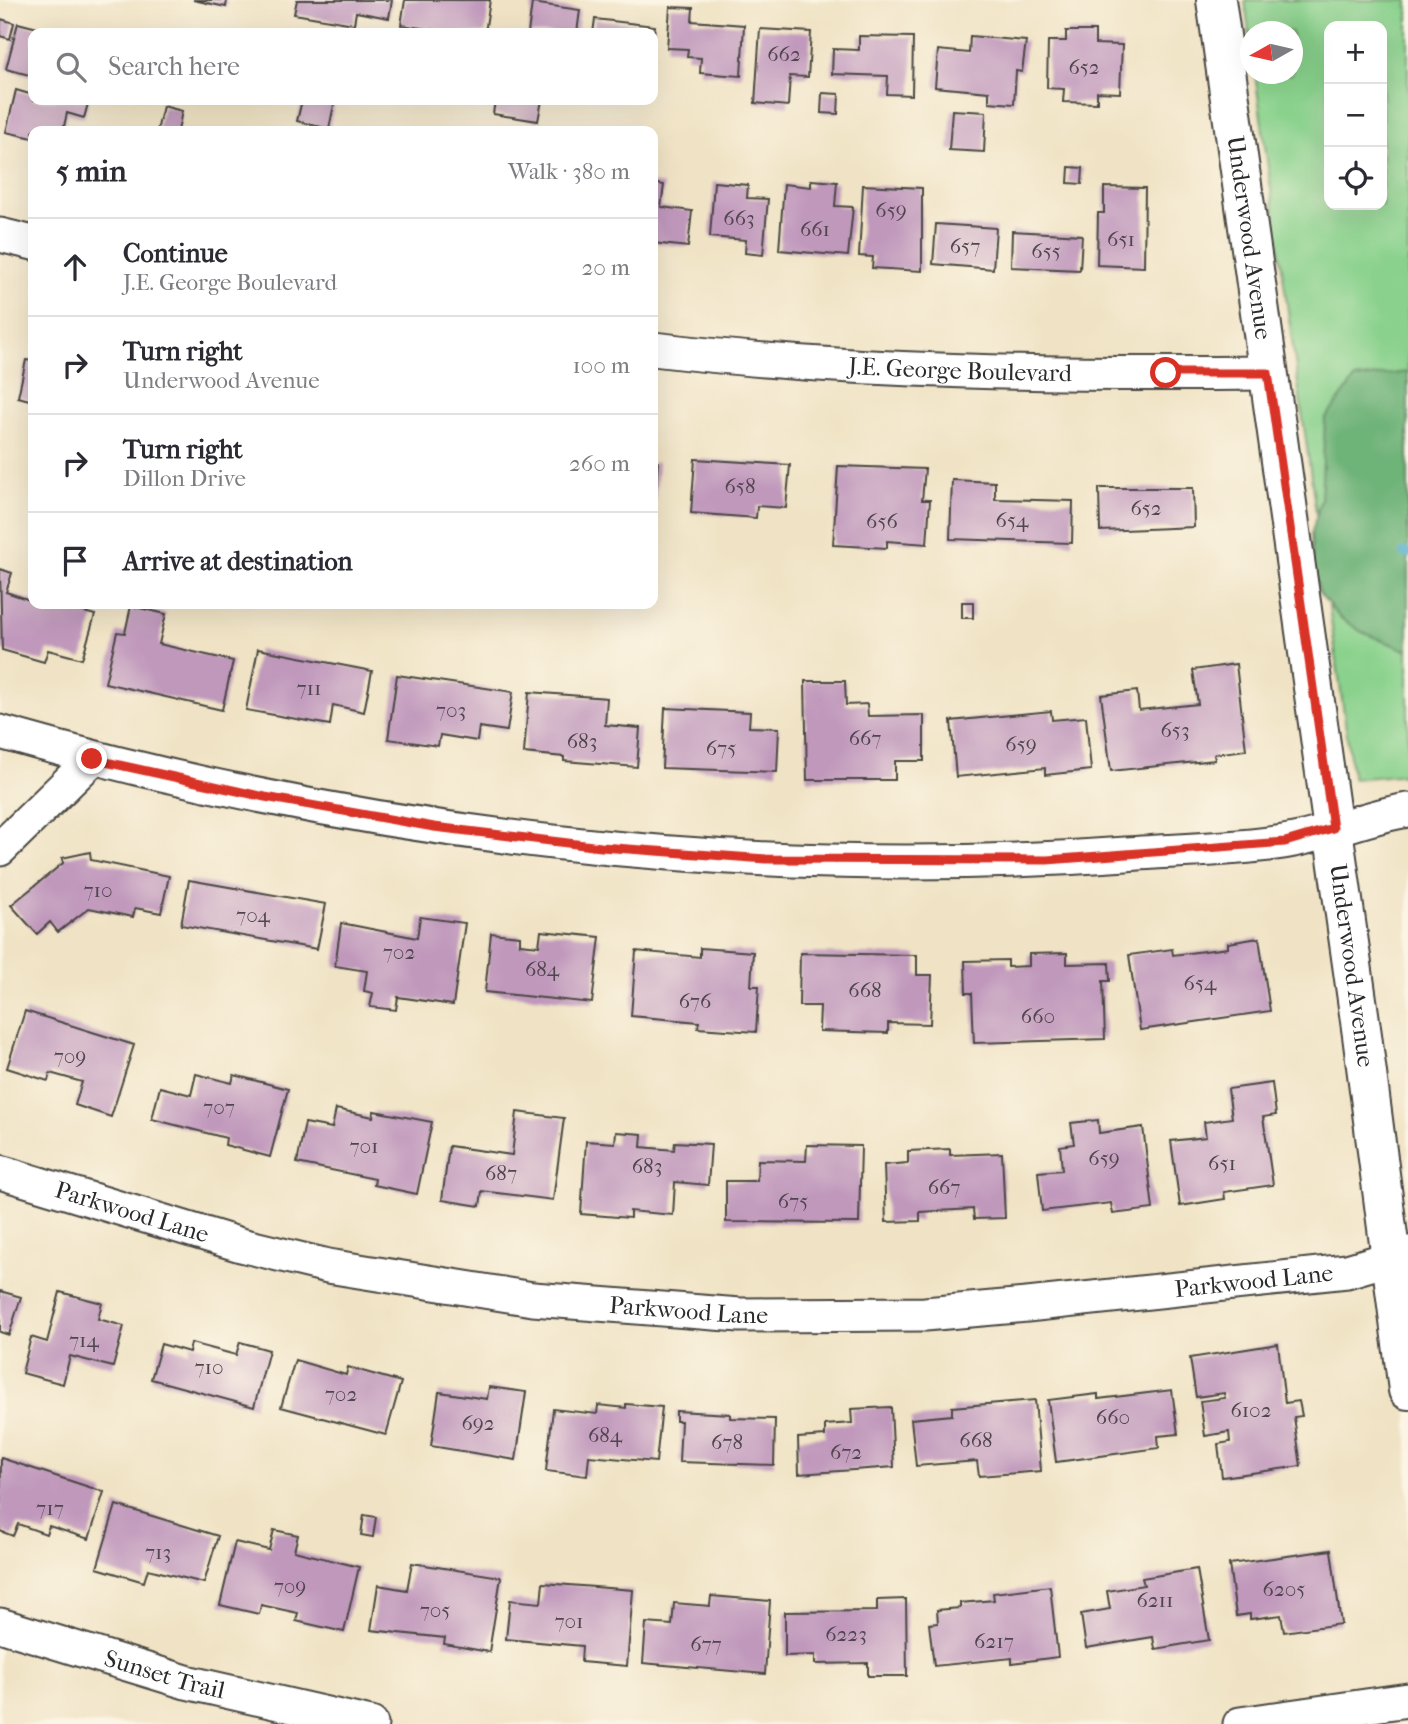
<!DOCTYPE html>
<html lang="en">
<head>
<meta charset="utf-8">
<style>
  body { margin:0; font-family:"IM FELL French Canon",serif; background:#f2f2f3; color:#2b2b33 }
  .controls { position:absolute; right:21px; top:21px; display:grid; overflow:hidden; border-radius:14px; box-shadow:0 7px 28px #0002 }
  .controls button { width:63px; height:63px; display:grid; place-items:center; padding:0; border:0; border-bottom:2px solid #e1e1e2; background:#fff; color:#2b2b33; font:35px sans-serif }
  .compass { position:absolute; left:1240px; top:21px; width:63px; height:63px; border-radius:50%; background:#fff; box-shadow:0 7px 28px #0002; rotate:262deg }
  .stop { position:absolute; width:21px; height:21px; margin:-16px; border:5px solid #d93025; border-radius:50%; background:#fff }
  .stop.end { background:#d93025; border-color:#fff; box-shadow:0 2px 7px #0008 }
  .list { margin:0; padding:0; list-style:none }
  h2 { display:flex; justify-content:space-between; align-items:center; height:91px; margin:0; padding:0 28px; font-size:30px }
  h2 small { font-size:23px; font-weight:400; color:#7c7c81 }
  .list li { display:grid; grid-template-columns:46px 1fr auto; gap:21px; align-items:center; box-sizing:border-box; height:98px; padding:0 28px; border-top:2px solid #e1e1e2 }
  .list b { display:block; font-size:26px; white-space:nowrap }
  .list p { margin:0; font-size:23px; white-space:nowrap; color:#7c7c81 }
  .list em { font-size:23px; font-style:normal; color:#7c7c81 }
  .icon { flex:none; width:38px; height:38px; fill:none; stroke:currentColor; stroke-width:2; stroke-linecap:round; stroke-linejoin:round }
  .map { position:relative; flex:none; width:1408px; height:1724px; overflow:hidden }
  .search { position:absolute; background:#fff; box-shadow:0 7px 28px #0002; left:28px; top:28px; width:630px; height:77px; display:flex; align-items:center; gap:18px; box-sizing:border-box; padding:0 24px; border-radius:14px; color:#7c7c81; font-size:26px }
  .panel { position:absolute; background:#fff; box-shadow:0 7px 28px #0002; left:28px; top:126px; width:630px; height:483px; border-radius:14px }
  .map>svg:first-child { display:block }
  .green { fill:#89d18c; stroke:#5a7e5c; stroke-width:2; fill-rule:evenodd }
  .forest { fill:#6eb378; stroke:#4c6f52; stroke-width:2 }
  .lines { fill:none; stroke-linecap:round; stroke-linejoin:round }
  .stream { stroke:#4eabcc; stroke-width:10 }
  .building { fill:#c098bc }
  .street-casing { stroke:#494742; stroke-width:37 }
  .secondary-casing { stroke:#494742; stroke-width:42 }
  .street { stroke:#fff; stroke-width:33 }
  .secondary { stroke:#fff; stroke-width:38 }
  .route { stroke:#d93025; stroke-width:9 }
  .labels { text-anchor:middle; stroke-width:5; stroke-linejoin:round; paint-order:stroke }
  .number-label { font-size:21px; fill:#50464f }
  .street-label { font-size:24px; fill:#2b2b2b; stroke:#fcf5e5 }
</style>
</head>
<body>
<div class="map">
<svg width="1408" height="1724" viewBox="0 0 1408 1724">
  <rect width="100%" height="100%" fill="#fcf5e5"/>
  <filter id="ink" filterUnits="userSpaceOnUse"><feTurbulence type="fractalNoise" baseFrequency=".0143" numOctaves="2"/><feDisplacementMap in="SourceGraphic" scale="14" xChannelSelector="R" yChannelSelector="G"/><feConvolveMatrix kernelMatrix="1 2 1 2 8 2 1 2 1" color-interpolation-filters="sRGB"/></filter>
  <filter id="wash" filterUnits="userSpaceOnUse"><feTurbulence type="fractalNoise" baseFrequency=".00686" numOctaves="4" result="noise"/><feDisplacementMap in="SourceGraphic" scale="28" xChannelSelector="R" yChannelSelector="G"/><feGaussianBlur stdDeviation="1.57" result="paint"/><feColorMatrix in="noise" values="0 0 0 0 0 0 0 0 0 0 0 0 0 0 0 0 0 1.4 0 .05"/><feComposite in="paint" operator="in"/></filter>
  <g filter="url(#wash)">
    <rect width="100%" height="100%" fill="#f0e3c5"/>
    <!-- green -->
    <path class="green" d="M1245,0H1408V774L1353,779L1255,74H1292V32H1250V41ZM1329,26H1382V205H1329Z"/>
    <!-- forest -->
    <path class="forest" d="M1408,372V651L1362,632L1339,617L1319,592L1313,565L1311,535L1321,499L1325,419L1355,379Z"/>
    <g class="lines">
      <!-- stream -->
      <path class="stream" d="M1404,553H1408"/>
    </g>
    <g id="blocks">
      <!-- building -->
      <path class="building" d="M193,0H227L226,7Z
        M297,0H392L389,18L356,12L354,24L294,14Z
        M405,0H490L485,33H436V30L401,25Z
        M532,3L580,10L577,33H528Z
        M670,7L693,8L692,21L744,25L741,76L700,73L701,58L687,57L688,49L667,48Z
        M1,19L14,23L10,39L0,36Z
        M595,19L655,26L654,33H593Z
        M18,23L53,32L33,33V76L6,69Z
        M760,29L811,32L808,77L790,76L788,106L755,103Z
        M1066,31H1095V44L1122,45L1120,93L1097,92V103L1063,102L1064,89L1047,88L1048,41H1066Z
        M859,36L913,37L912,95L887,94L888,76L832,74L833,49L859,50Z
        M970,36L1026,41L1022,72L1016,71L1014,104L989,102V92L935,87L938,50L969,53Z
        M16,90L33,95V100H89L84,118L67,113L63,131H33V138L6,132Z
        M822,93L839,94L838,114L821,113Z
        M302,100H335L329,129L297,121Z
        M495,100H542L538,121L493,114Z
        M163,106L182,111L178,131H157Z
        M952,110L986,112L984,152L949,150Z
        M1069,167L1083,168L1082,184L1068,183Z
        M811,180L837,182L835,206L853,207L848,256L779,250L784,184L811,187Z
        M714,182L748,185L747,198L768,199L763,255L745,253L746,240L710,237Z
        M653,183L664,185L661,207L692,211L688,247L653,243Z
        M863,185L922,188V271L872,268L873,257L859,256Z
        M1104,187L1145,188L1144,267L1097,265L1098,213H1104Z
        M936,224L996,228L993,269L933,264Z
        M1012,231L1082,235L1080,270L1011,267Z
        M26,360L33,361V401L18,397Z
        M695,459L790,465L786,508L757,506L756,518L691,513Z
        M653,462H658L655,505H653Z
        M838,466L925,469L922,500H930L927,544L887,541V548L833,545Z
        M952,480L995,482V499L1073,501L1072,543L950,539Z
        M1099,488H1193L1194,527L1100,531Z
        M0,569L12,573L6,592L33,601V604H74L73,609L95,615L82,659L48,650L44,662L2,650Z
        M962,602H973V618H962Z
        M131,606L166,614L159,644L233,661L222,710L105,683L117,632L125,633Z
        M258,649L372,671L364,712L333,705L330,725L246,710Z
        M1236,664L1246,750L1214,754L1215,760L1111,771L1101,695L1137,691L1139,710L1198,704L1193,670Z
        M397,675L513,692L507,731L479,727L477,741L440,735L438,746L388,739Z
        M805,681H845L846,705L867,704L868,716L924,715V761H895V780H807Z
        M529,692L607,698L605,725L640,728L637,767L564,761V757L524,753Z
        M665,708L750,712L749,727L779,728L777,772L662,768Z
        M1051,711L1052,720L1086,717L1091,770L1045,775V768L956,777L951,721Z
        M90,852L91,860L169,876L161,913L135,908L133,917L89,908L58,932L50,922L37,934L11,905L63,863L62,858Z
        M189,880L326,904L317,949L181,925Z
        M420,917L465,923L453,1005L398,997L396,1010L370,1007L373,993L364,991L367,971L335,966L341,923L417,938Z
        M541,931L600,937L592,1003L485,992L491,933L520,936V944L539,946Z
        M1259,938L1270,1011L1140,1030L1129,955L1172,949L1173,955L1228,948V943Z
        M700,948L753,952L751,986H759L756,1032L698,1028L699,1022L631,1016L636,951L700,957Z
        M800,953L917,955V975H932L930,1024L888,1023V1033L819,1031L820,1006H799Z
        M1067,953V964L1109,963L1110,981H1103L1105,1039L974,1043L972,993H966L965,961L1008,960V967L1029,966V954Z
        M25,1011L134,1045L111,1117L75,1105L82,1082L50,1073L48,1081L7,1068Z
        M196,1074L232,1083L234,1075L288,1089L270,1157L225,1145L226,1138L152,1119L160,1087L191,1095Z
        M1272,1083L1276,1115L1263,1117L1273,1185L1224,1192L1225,1199L1180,1206L1171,1141L1206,1137L1204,1122L1232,1118L1228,1089Z
        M336,1109L373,1117L374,1111L432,1122L417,1194L374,1185L375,1179L297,1163L305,1123L332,1128Z
        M517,1112L564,1118L553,1200L482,1191L480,1206L442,1200L449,1146L512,1155Z
        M1098,1120L1099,1133L1143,1127L1153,1209L1113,1214L1111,1203L1042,1211L1038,1172L1062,1170L1060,1146L1074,1144L1071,1123Z
        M616,1132L642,1134L641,1147L674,1150L675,1142L711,1144L708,1185L675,1182L673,1215L630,1211V1218L581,1214L586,1141L615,1143Z
        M807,1145L861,1146L859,1223L726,1222V1181H757L758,1160L806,1161Z
        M950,1149V1155L1002,1153L1005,1218L974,1219L973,1209L920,1212V1221L886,1222L884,1165L908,1163V1151Z
        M0,1291L21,1297L9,1335L0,1332Z
        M60,1292L102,1303L98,1319L124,1326L113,1367L70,1356L63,1384L22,1373L31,1337L47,1342Z
        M240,1342L269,1350L254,1407L151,1379L161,1344L189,1352L191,1343L236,1355Z
        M1278,1344L1285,1403L1299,1401L1302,1416L1294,1417L1301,1466L1222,1477L1218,1444L1230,1442L1229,1432L1205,1436L1200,1401L1225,1398L1224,1393L1196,1397L1190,1358Z
        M295,1360L346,1375L348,1367L401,1382L386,1435L281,1407Z
        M489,1387L526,1392L516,1460L431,1446L439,1392L487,1399Z
        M1172,1390L1178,1434L1158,1436L1159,1448L1056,1462L1048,1400L1098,1394V1399Z
        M1035,1400L1041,1471L979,1476L977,1461L916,1466L911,1419L952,1415V1407Z
        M626,1404L662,1407L656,1462L589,1456L587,1476L546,1471L553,1409L597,1414L598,1405L626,1408Z
        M891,1407L894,1467L799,1474L798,1438L825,1436V1425L852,1423L851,1409Z
        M676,1411L730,1414V1418L775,1419L774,1465L679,1462L681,1421H676Z
        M1,1458L104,1492L89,1539L49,1526L46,1534L18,1524L13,1536L0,1531Z
        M116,1505L218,1536L204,1583L148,1569L144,1582L97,1568Z
        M364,1515L376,1517L373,1537L361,1535Z
        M274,1530L298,1535L294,1551L359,1567L344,1632L296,1621L298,1613L261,1605L259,1614L220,1605L235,1542L269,1550Z
        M1331,1550L1341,1624L1284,1632L1281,1615L1250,1619V1614L1236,1616L1229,1564Z
        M412,1563L501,1577L489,1652L444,1644L445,1638L371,1630L378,1585L407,1590Z
        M1197,1569L1209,1640L1155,1649L1153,1637L1086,1648L1081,1614L1110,1609L1107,1591L1144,1585L1142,1578Z
        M543,1583L633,1590L627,1666L581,1662L582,1646L506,1639L510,1600L541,1603Z
        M1050,1586L1058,1657L1012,1663V1658L934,1666L929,1624L938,1623L937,1610L960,1608V1603L994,1600L993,1593Z
        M711,1596L770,1601L765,1674L643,1663L646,1623L672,1625L674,1603L710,1606Z
        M906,1599L907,1676H868V1663L815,1664V1655L785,1656V1612L877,1611V1600Z"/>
    </g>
  </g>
  <g filter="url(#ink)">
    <use href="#blocks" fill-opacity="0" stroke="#494742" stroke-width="2"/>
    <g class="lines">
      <!-- street casing -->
      <g class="street-casing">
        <g id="street">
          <path d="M0,235L33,243"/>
          <path id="s1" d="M653,349C857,373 1062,375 1268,373"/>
          <path d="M0,732C364,836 748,882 1126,854C1178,850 1232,850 1283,842C1324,836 1364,817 1408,810"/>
          <path d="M0,849L92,759"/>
          <path id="s2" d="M0,1172L241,1245L328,1266L533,1299L740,1315L925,1314L1027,1305L1347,1271L1408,1253"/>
          <path id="s3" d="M0,1625L186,1682L371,1724"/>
          <path d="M1240,1724L1408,1700"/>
        </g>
      </g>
      <!-- secondary casing -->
      <g class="secondary-casing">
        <g id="secondary">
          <path id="s4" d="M1216,0L1362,1035L1408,1390"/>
        </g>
      </g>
      <!-- street -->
      <use href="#street" class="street"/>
      <!-- secondary -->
      <use href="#secondary" class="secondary"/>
    </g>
  </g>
  <g class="lines" filter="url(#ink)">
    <!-- route -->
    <path class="route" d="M92,759L265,797L434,827L601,847L766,859L1047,860L1285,842L1333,828L1268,373H1166"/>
  </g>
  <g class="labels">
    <!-- number labels -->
    <g class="number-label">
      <text x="784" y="61">662</text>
      <text x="1084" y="74">652</text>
      <text x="891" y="217">659</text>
      <text x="739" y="225">663</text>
      <text x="815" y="236">661</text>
      <text x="1121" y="246">651</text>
      <text x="965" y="253">657</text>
      <text x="1046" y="258">655</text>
      <text x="740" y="493">658</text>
      <text x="1146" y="515">652</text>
      <text x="1012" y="527">654</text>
      <text x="882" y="528">656</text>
      <text x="309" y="695">711</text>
      <text x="451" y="717">703</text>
      <text x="1175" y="737">653</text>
      <text x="865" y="745">667</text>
      <text x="582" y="748">683</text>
      <text x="1021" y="751">659</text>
      <text x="721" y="755">675</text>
      <text x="98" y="897">710</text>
      <text x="253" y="922">704</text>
      <text x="399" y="959">702</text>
      <text x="542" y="976">684</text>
      <text x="1200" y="990">654</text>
      <text x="865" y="997">668</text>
      <text x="695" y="1008">676</text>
      <text x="1038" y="1023">660</text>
      <text x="70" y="1063">709</text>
      <text x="219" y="1114">707</text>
      <text x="364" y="1153">701</text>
      <text x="1104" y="1165">659</text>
      <text x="1222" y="1170">651</text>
      <text x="647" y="1173">683</text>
      <text x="501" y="1180">687</text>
      <text x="944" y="1194">667</text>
      <text x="793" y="1208">675</text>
      <text x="84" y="1347">714</text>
      <text x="209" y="1374">710</text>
      <text x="341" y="1401">702</text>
      <text x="1251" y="1417">6102</text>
      <text x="1113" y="1424">660</text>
      <text x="478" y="1430">692</text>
      <text x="605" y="1442">684</text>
      <text x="976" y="1447">668</text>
      <text x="727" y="1449">678</text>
      <text x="846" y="1459">672</text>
      <text x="50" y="1515">717</text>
      <text x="158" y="1559">713</text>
      <text x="290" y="1593">709</text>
      <text x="1284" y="1596">6205</text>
      <text x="1155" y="1607">6211</text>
      <text x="435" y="1617">705</text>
      <text x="569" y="1628">701</text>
      <text x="846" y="1641">6223</text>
      <text x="994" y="1648">6217</text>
      <text x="706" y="1651">677</text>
    </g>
    <!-- street labels -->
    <g class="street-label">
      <text dy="8" stroke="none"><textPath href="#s4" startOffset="240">Underwood Avenue</textPath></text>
      <text dy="8" stroke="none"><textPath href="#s1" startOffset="308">J.E. George Boulevard</textPath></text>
      <text dy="8" stroke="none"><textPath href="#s4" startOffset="975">Underwood Avenue</textPath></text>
      <text dy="8" stroke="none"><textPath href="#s2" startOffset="138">Parkwood Lane</textPath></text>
      <text dy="8" stroke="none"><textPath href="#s2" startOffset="1272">Parkwood Lane</textPath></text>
      <text dy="8" stroke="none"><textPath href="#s2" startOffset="705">Parkwood Lane</textPath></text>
      <text dy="8" stroke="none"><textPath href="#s3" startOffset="172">Sunset Trail</textPath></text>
    </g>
  </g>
</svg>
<div class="controls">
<button>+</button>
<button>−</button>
<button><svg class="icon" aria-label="locate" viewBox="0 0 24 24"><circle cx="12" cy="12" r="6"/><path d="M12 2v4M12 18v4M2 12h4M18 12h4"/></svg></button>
</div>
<svg class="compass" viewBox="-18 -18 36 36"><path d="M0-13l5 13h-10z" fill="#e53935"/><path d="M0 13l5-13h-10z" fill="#7c7c81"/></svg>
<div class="stop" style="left:1166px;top:373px"></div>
<div class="stop end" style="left:92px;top:759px"></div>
<div class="search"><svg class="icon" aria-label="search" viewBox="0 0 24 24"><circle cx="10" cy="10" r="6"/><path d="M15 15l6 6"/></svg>Search here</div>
<section class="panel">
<h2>5 min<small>Walk · 380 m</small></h2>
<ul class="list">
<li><svg class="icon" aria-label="ahead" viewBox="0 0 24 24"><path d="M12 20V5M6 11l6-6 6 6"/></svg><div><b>Continue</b><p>J.E. George Boulevard</p></div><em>20 m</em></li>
<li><svg class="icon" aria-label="right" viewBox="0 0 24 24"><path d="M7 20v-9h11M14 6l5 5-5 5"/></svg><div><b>Turn right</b><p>Underwood Avenue</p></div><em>100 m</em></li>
<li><svg class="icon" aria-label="right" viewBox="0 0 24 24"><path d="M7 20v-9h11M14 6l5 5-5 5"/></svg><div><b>Turn right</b><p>Dillon Drive</p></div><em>260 m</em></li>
<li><svg class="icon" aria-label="arrive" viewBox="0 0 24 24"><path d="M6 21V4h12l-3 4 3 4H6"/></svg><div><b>Arrive at destination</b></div></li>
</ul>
</section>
</div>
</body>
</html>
